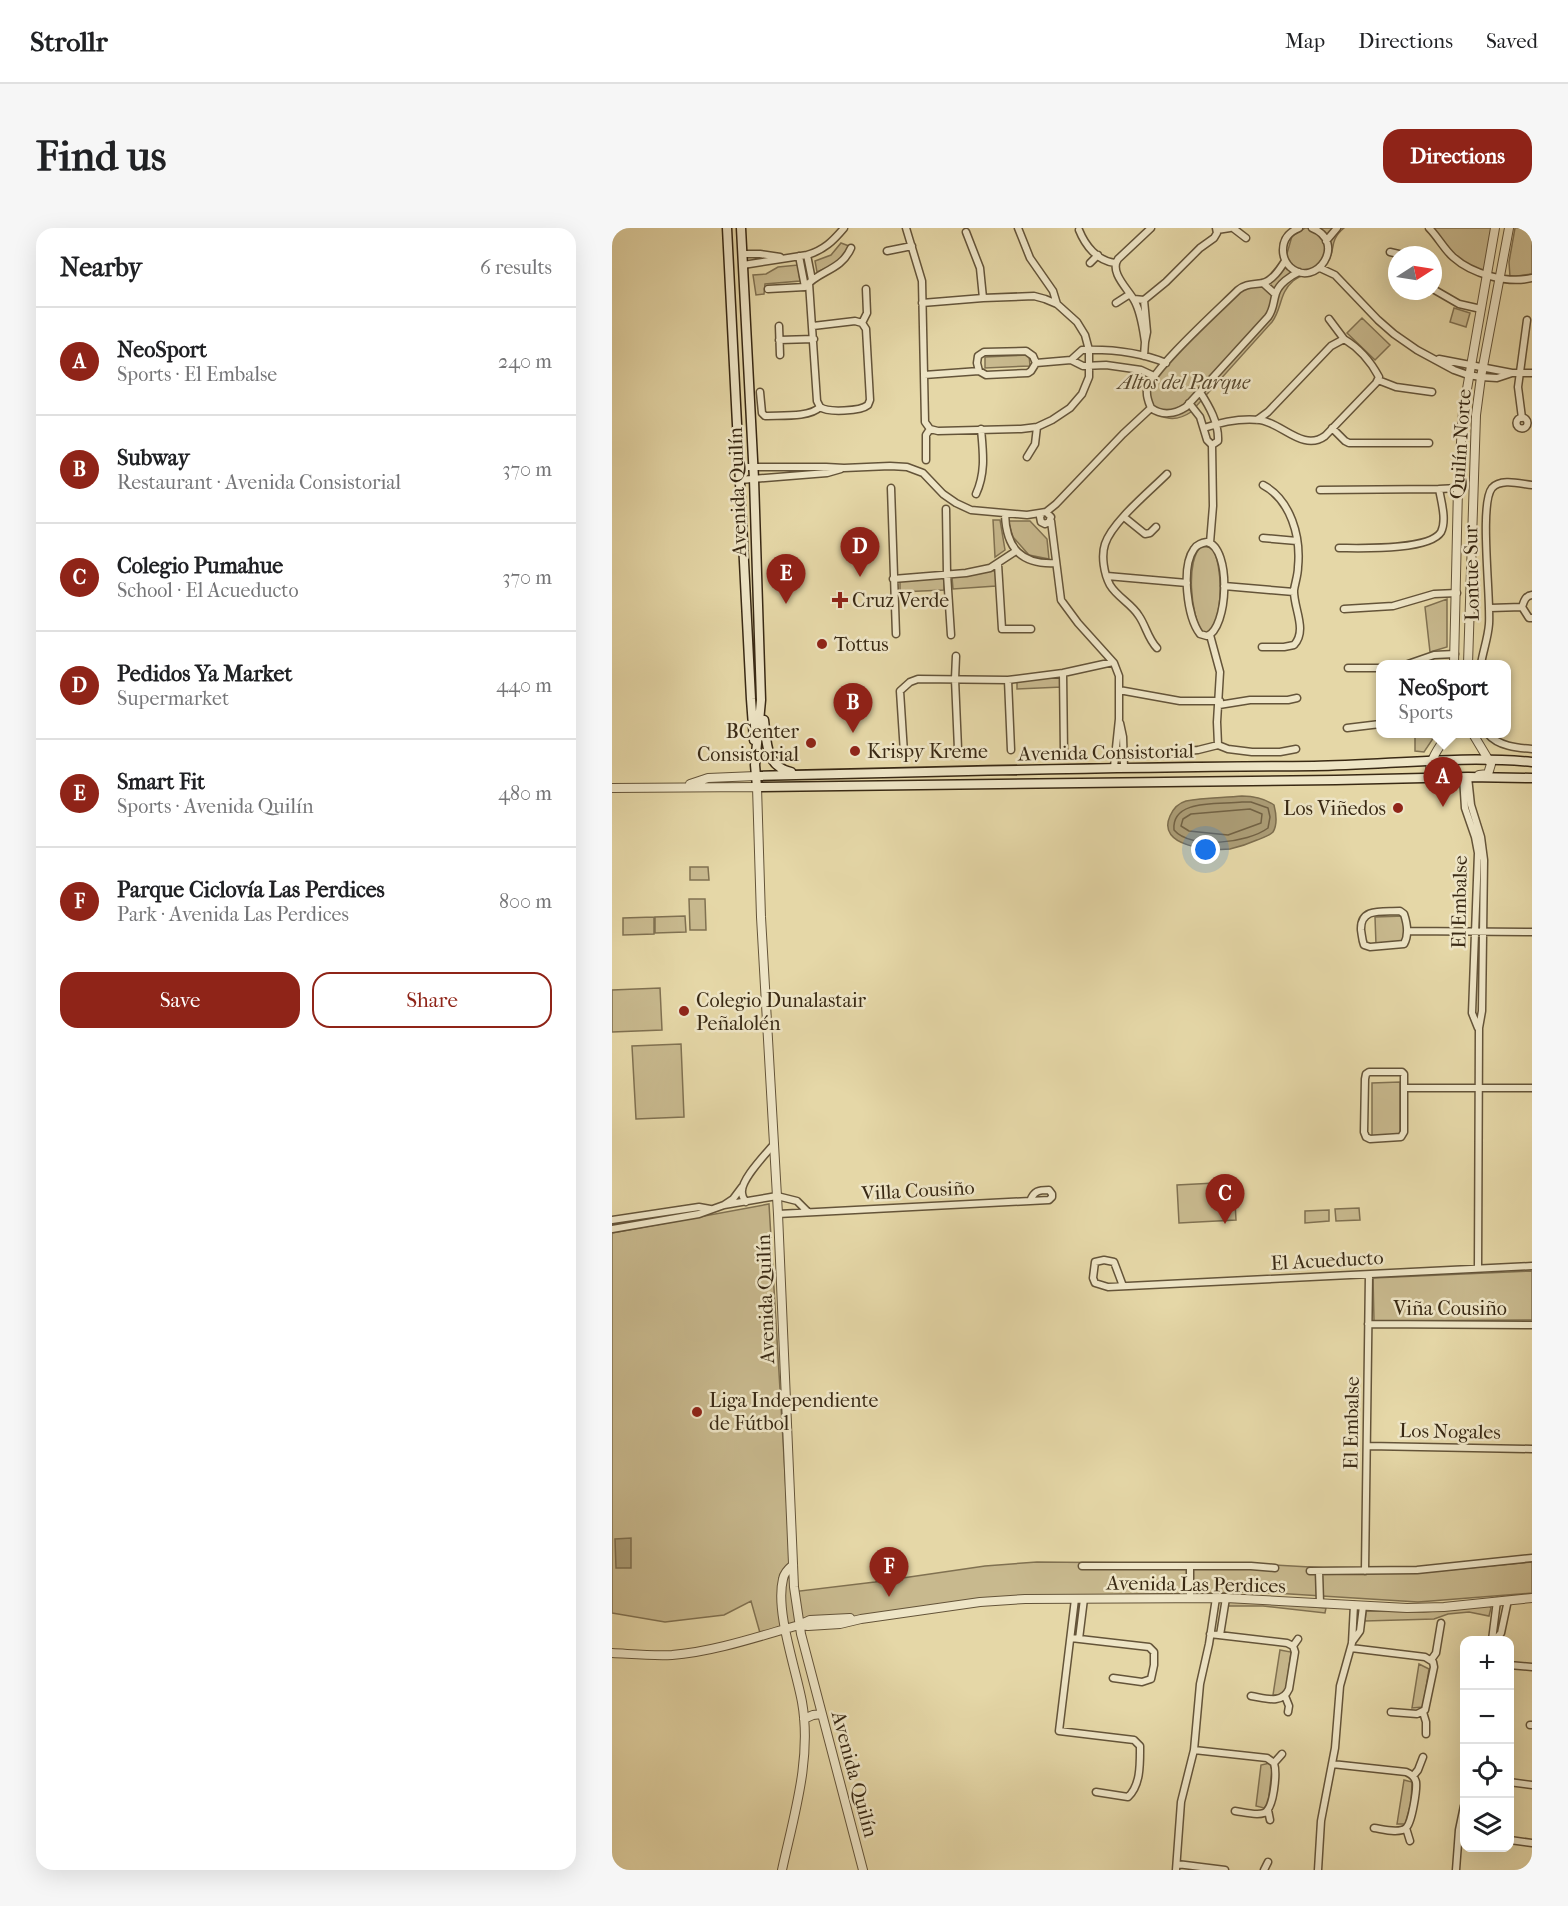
<!DOCTYPE html>
<html lang="en">
<head>
<meta charset="utf-8">
<style>
  body { margin:0; font-family:"IM FELL French Canon",serif; background:#f6f6f6; color:#202124 }
  .controls { position:absolute; right:18px; bottom:18px; display:grid; overflow:hidden; border-radius:12px; box-shadow:0 6px 24px #0002 }
  .controls button { width:54px; height:54px; display:grid; place-items:center; padding:0; border:0; border-bottom:2px solid #e0e0e0; background:#fff; color:#202124; font:30px sans-serif }
  .compass { position:absolute; left:776px; top:18px; width:54px; height:54px; border-radius:50%; background:#fff; box-shadow:0 6px 24px #0002; rotate:78deg }
  .you { position:absolute; left:594px; top:622px; width:21px; height:21px; margin:-15px; border:4px solid #fff; border-radius:50%; background:#1a73e8; box-shadow:0 0 0 9px #1a73e833 }
  .badge { display:grid; place-items:center; width:39px; height:39px; border-radius:50%; background:#8f2418; color:#fff; font-size:20px; font-weight:700 }
  .pin { position:absolute; translate:-50% -50px; filter:drop-shadow(0 2px 3px #0008) }
  .pin::after { content:''; position:absolute; top:32px; width:21px; height:18px; background:inherit; clip-path:polygon(0 0,100% 0,50% 100%) }
  .popup { position:absolute; left:764px; top:432px; width:135px; height:78px; box-sizing:border-box; display:grid; place-content:center; border-radius:12px; background:#fff; filter:drop-shadow(0 2px 4px #0005); font-size:20px; white-space:nowrap; color:#757577 }
  .popup b { font-size:22px; color:#202124 }
  .popup::after { content:''; position:absolute; left:50%; top:100%; margin-left:-12px; border:12px solid transparent; border-top-color:#fff }
  .list { margin:0; padding:0; list-style:none }
  h2 { display:flex; justify-content:space-between; align-items:center; height:78px; margin:0; padding:0 24px; font-size:26px }
  h2 small { font-size:20px; font-weight:400; color:#757577 }
  .list li { display:grid; grid-template-columns:39px 1fr auto; gap:18px; align-items:center; box-sizing:border-box; height:108px; padding:0 24px; border-top:2px solid #e0e0e0 }
  .list b { display:block; font-size:22px; white-space:nowrap }
  .list p { margin:0; font-size:20px; white-space:nowrap; color:#757577 }
  .list em { font-size:20px; font-style:normal; color:#757577 }
  .actions { display:flex; gap:12px; padding:18px 24px }
  .actions a { flex:1; padding:14px 0; border:2px solid #8f2418; border-radius:18px; text-align:center; font-size:21px; color:#8f2418 }
  .actions .main { background:#8f2418; color:#fff }
  .icon { flex:none; width:33px; height:33px; fill:none; stroke:currentColor; stroke-width:2; stroke-linecap:round; stroke-linejoin:round }
  .map { position:relative; flex:none; width:920px; height:1642px; overflow:hidden; border-radius:18px }
  header { display:flex; align-items:center; gap:36px; box-sizing:border-box; height:84px; padding:0 30px; background:#fff; border-bottom:2px solid #e0e0e0 }
  header strong { font-size:28px }
  nav { display:flex; gap:33px; margin-inline-start:auto; font-size:21px }
  .intro { display:flex; align-items:center; justify-content:space-between; box-sizing:border-box; height:144px; padding:0 36px }
  h1 { margin:0; font-size:42px }
  .button { padding:15px 27px; border-radius:18px; background:#8f2418; color:#fff; font-size:21px; font-weight:700 }
  main { display:flex; gap:36px; padding:0 36px }
  aside { flex:1; background:#fff; border-radius:18px; box-shadow:0 6px 24px #0002 }
  .map>svg:first-child { display:block }
  .green { fill:#c8b98e; stroke:#807151; stroke-width:1.5 }
  .water { fill:#ab9c75; stroke:#7d6e4e; stroke-width:1.5 }
  .lines { fill:none; stroke-linecap:round; stroke-linejoin:round }
  .shore { stroke:#726244; stroke-width:1.5 }
  .minor-casing { stroke:#645439; stroke-width:9 }
  .tertiary-casing { stroke:#645439; stroke-width:10 }
  .secondary-casing { stroke:#392914; stroke-width:11 }
  .minor { stroke:#eee5c6; stroke-width:6 }
  .tertiary { stroke:#eee5c6; stroke-width:8 }
  .secondary { stroke:#eee5c6; stroke-width:8 }
  .poi-dot { fill:#8f2418; stroke:#eee5c6; stroke-width:2 }
  .labels { text-anchor:middle; stroke-width:5; stroke-linejoin:round; paint-order:stroke }
  .park-label { font-size:20px; font-style:italic; fill:#56462c; stroke:#eee5c6 }
  .street-label { font-size:20px; fill:#392914; stroke:#eee5c6 }
  .poi-label { font-size:20px; fill:#392914; stroke:#eee5c6; text-anchor:start }
</style>
</head>
<body>
<header>
<strong>Strollr</strong>
<nav><a>Map</a><a>Directions</a><a>Saved</a></nav>
</header>
<div class="intro"><h1>Find us</h1><a class="button">Directions</a></div>
<main>
<aside>
<h2>Nearby<small>6 results</small></h2>
<ul class="list">
<li><span class="badge">A</span><div><b>NeoSport</b><p>Sports · El Embalse</p></div><em>240 m</em></li>
<li><span class="badge">B</span><div><b>Subway</b><p>Restaurant · Avenida Consistorial</p></div><em>370 m</em></li>
<li><span class="badge">C</span><div><b>Colegio Pumahue</b><p>School · El Acueducto</p></div><em>370 m</em></li>
<li><span class="badge">D</span><div><b>Pedidos Ya Market</b><p>Supermarket</p></div><em>440 m</em></li>
<li><span class="badge">E</span><div><b>Smart Fit</b><p>Sports · Avenida Quilín</p></div><em>480 m</em></li>
<li><span class="badge">F</span><div><b>Parque Ciclovía Las Perdices</b><p>Park · Avenida Las Perdices</p></div><em>800 m</em></li>
</ul>
<div class="actions"><a class="main">Save</a><a>Share</a></div>
</aside>
<div class="map">
<svg width="920" height="1642" viewBox="0 0 920 1642">
  <rect width="100%" height="100%" fill="#e5d7a7"/>
  <filter id="stains"><feTurbulence type="fractalNoise" baseFrequency=".00333" numOctaves="4"/><feColorMatrix values="0 0 0 0 .2 0 0 0 0 .09 0 0 0 0 .02 0 0 0 .5 -.17"/></filter>
  <radialGradient id="worn" r=".72"><stop offset=".6" stop-color="#630" stop-opacity="0"/><stop offset="1" stop-color="#630" stop-opacity=".3"/></radialGradient>
  <!-- green -->
  <path class="green" d="M693,0H732C715,14 725,24 714,36C706,45 690,45 681,53C667,65 670,81 660,94L579,184C566,193 547,194 540,177C540,176 537,168 537,168C536,163 539,157 540,153L625,62L639,54L656,50L672,36L680,8Z
    M815,0H881L872,48L859,44L852,40Z
    M903,0H920V46L898,49L897,34Z
    M229,15L237,18C230,35 221,37 205,44L203,33L219,27Z
    M186,37L188,53L153,56L152,66L144,67L141,47L154,46L166,39Z
    M842,80L858,85L854,99L838,94Z
    M750,90L778,117L763,132L735,105Z
    M417,127L418,138L373,140V129Z
    M381,292H388L393,322L383,329Z
    M396,293H418L435,311L437,331L417,327L401,309Z
    M590,318L600,320C611,335 612,393 596,405L590,404C579,388 573,331 590,318Z
    M380,342L384,344V358L341,361L340,349Z
    M330,349L332,352V362L288,364V353Z
    M835,371V419L818,424L813,379Z
    M446,448L450,450V459L405,461V454Z
    M803,506H824L812,524L803,523Z
    M78,639H96L97,652H78Z
    M77,671H93L94,702H78Z
    M73,688L74,704L43,705V689Z
    M792,688L793,715L764,717L763,689Z
    M42,689V706L11,707V690Z
    M48,760L50,802L0,804V762Z
    M69,816L72,889L24,891L20,818Z
    M788,854V911H760V855Z
    M622,954L624,992L567,995L565,957Z
    M157,976L180,1364L263,1354L373,1338L425,1334L647,1336L805,1345L920,1334V1365L806,1374L645,1364L426,1368L148,1405L139,1373L112,1387L53,1394L0,1385V1005Z
    M747,980L748,992L724,993L723,981Z
    M717,982V993L693,995V983Z
    M920,1043V1092L762,1093L761,1050Z
    M636,1373L714,1380L713,1385L651,1378H615V1374Z
    M877,1378L879,1380L877,1388L857,1384L836,1386L822,1391L753,1393L754,1383L812,1384Z
    M668,1422L679,1424L674,1462L670,1467H661Z
    M807,1436L817,1441L811,1479L800,1480Z
    M658,1535L660,1542L656,1576L652,1580L644,1578L649,1537Z
    M792,1552L800,1554L799,1575L793,1596H785Z"/>
  <!-- water -->
  <path class="water" d="M630,568C641,568 652,570 662,577C664,585 666,596 661,604C657,608 650,610 645,612C636,616 627,619 618,621C599,623 544,619 558,588C561,581 567,575 574,573C592,569 612,570 630,568Z
    M19,1310V1340H4L3,1311Z"/>
  <g class="lines">
    <!-- shore -->
    <path class="shore" d="M630,574H639L656,580L658,589L656,600C636,615 579,622 562,602C559,570 609,577 630,574Z
      M638,581L650,586L649,595L616,607L577,603L569,598L571,591L579,586Z"/>
    <!-- minor casing -->
    <g class="minor-casing">
      <path id="minor" d="M294,0L310,53L313,194L318,201
        M406,0L418,30L441,63L445,76
        M621,0L634,10
        M687,0C677,4 671,11 671,22C671,28 673,34 678,39C704,62 736,14 700,0
        M817,0C826,9 832,21 841,29C860,46 895,56 920,50
        M467,2C473,17 485,33 503,35
        M605,2L618,0
        M354,4L368,40L371,70
        M714,13L725,0
        M275,23L300,18
        M778,24L791,27
        M131,26H148L168,29
        M195,27L200,52
        M187,28L193,59
        M673,33C668,41 661,52 651,55C641,57 635,55 626,62C608,80 539,142 535,162C534,169 537,175 539,180C550,188 563,186 574,179L656,89C662,81 661,74 664,65C667,56 678,48 687,44
        M478,35L486,27
        M131,37L195,27C212,22 221,13 232,0
        M708,40L723,47L766,92L782,106L805,122L842,142L856,147L869,149L885,150L900,145H920
        M197,55L205,173L208,179
        M651,55L663,66
        M156,61L193,59C207,42 229,43 239,20
        M821,61L847,76L869,81
        M522,71L532,72L554,54L588,20L602,10L605,5L604,0
        M532,72L535,104L533,114L532,128
        M310,75L371,70L422,68L433,71L445,76L465,94L473,107L477,122V149L470,166L458,180L440,192L425,199L409,201L326,203L318,201
        M504,75L518,66
        M717,91L732,111
        M250,95L255,85L254,61
        M167,98L168,127
        M201,98L243,93L250,95
        M167,112L202,111
        M533,114C531,101 529,84 522,72C516,61 497,44 506,31L539,0
        M827,131L900,145
        M459,132L470,122C498,121 527,124 554,135
        M424,135L459,132L471,138L494,137L529,142L542,148
        M312,147L367,143L374,147L416,145L419,143L424,135L421,128L414,123L372,124L366,128L365,135L367,143
        M766,152L784,159L820,164
        M148,164L150,185L153,188C168,187 197,190 208,179
        M588,164C597,178 607,195 606,213L600,217
        M577,175L588,189L595,212L600,217L601,278L598,315
        M208,179C216,185 249,183 256,177L258,172L254,101L250,95
        M904.5 195a5.5 5.5 0 1 1 11 0a5.5 5.5 0 1 1-11 0Z
        M910,190L906,159L915,92
        M592,200C609,194 629,190 648,192C670,195 691,224 713,208L764,155L767,149C759,134 747,120 732,111L719,118L656,184L645,192
        M720,200L733,213L737,215H817
        M415,229L423,216L425,199
        M314,232V207L318,201
        M128,239H214L232,240L278,238L295,239L311,245L331,266L344,275L359,282L415,287L434,284L439,289L437,294L433,296L429,294L428,289L430,285
        M128,252L215,245L229,241
        M279,260L284,406
        M827,261L846,260
        M708,262L827,261C829,273 835,292 829,304C817,323 747,320 727,320
        M364,266C374,244 371,224 369,201
        M334,281L335,346L339,407
        M434,284L444,276L511,206L539,180
        M393,286C394,320 409,337 444,335
        M512,289L533,306L538,305L544,299
        M439,293L449,372L466,395L502,435L507,448V491L502,539
        M651,310L685,313
        M595,314C620,320 616,401 595,408L588,406C575,389 569,339 582,321C585,316 590,315 595,314Z
        M386,336L390,401H419
        M495,348L575,355
        M281,351L354,345L378,340L404,323
        M612,358L682,364
        M920,367C913,368 912,373 910,379L917,390H920
        M878,380L910,379
        M732,381L781,378L822,366L845,365
        M598,407L608,444L605,494L606,517
        M650,419H672L682,417C696,402 681,379 682,362C683,355 686,347 686,339C689,309 679,272 651,257
        M545,420C536,411 534,398 527,388C520,376 505,369 498,357C492,346 489,328 493,316C500,294 538,263 555,246
        M344,428L343,451L346,521
        M796,436L822,427L843,426
        M869,436C871,423 876,410 877,396C879,370 867,276 880,260C889,250 909,256 920,257
        M736,440H768
        M451,445L452,525
        M396,452L399,522
        M507,462L568,473H608
        M607,477L638,472H676L685,470
        M508,495L511,509L512,539
        M735,500L768,496
        M876,506C886,518 905,520 920,521
        M559,524L586,522L606,517L616,521L640,524H668L684,521
        M292,525L288,463L298,454L306,451L396,452L451,445L501,434
        M851,549L853,580L863,609L866,625L860,785L866,800
        M856,549L859,577L869,609L872,632L870,783L867,800L866,1040
        M788,683L792,686C795,695 797,707 792,716L758,719L752,717C750,712 750,708 749,702C748,679 771,684 788,683Z
        M795,703L920,704
        M757,844H790L792,846V904L789,909L758,911L754,909L752,904L753,851L754,846Z
        M793,860H920
        M134,974C132,971 130,969 130,965C128,952 154,926 162,916
        M112,977L121,971L130,959
        M166,986L437,972L440,969V966L437,962C426,962 422,963 418,973
        M0,992L87,979L98,981
        M0,1001L87,986L112,977L165,968L185,973L196,984
        M511,1058L502,1034L492,1032L483,1034L481,1050L483,1055L496,1059L920,1038
        M756,1096L920,1097
        M756,1218L920,1221
        M470,1338H639L663,1340
        M578,1338V1369
        M698,1343L805,1342L920,1330
        M707,1343L708,1375
        M753,1343L757,1047
        M463,1371L447,1503L522,1512L528,1518C528,1535 529,1557 516,1569L484,1564
        M598,1406L675,1415L681,1418
        M608,1407L614,1370
        M459,1410L537,1419L542,1424V1437L539,1451L530,1454L501,1450
        M467,1411L472,1371
        M880,1412L885,1373
        M883,1412L889,1405L896,1372
        M740,1414L748,1403L751,1378
        M739,1420L813,1429L821,1434L822,1439L813,1482L805,1486L779,1484
        M819,1432L824,1425L829,1395
        M897,1437L920,1439
        M639,1468C653,1470 670,1477 677,1461L683,1424L681,1418L686,1411
        M673,1468L677,1478L676,1484
        M811,1484L814,1494V1506
        M918,1497H920
        M582,1522L655,1530L662,1535C665,1545 662,1581 652,1585C644,1588 631,1584 623,1583
        M662,1535L670,1526
        M720,1536L794,1544C799,1546 803,1549 804,1554C805,1561 800,1595 794,1600C787,1606 770,1601 762,1600
        M801,1548L806,1542L811,1529
        M897,1554L920,1557
        M656,1582L658,1592
        M794,1600L798,1613
        M898,1612L920,1615
        M565,1636L613,1642
        M564,1642L569,1574L582,1522L588,1456L597,1416L604,1370
        M652,1642L656,1634
        M706,1642L709,1593L723,1520L728,1458L740,1415L742,1377
        M844,1642L847,1602L852,1578"/>
    </g>
    <!-- tertiary casing -->
    <g class="tertiary-casing">
      <path id="tertiary" d="M842,436L846,260L851,184L883,0
        M856,436L864,187L869,149L897,0
        M861,506L879,536L876,546L867,547
        M819,550C814,535 828,518 836,506
        M78,556L96,550L144,548
        M0,560L145,559L149,689L166,986L182,1359L189,1406L251,1642
        M187,1397L196,1398L228,1396L249,1391L368,1374L413,1371L614,1370L795,1380L832,1379L920,1370
        M0,1425C20,1426 40,1428 60,1427C101,1424 148,1408 187,1397L198,1392L238,1390
        M192,1491L201,1487L210,1486
        M170,1642C182,1587 200,1530 190,1474C184,1441 163,1383 171,1351C172,1345 176,1341 181,1337"/>
    </g>
    <!-- secondary casing -->
    <g class="secondary-casing">
      <path id="secondary" d="M115,0L139,471L142,512
        M129,0L142,251L149,472L143,537L145,559L724,552L856,549L920,550
        M152,492C155,515 153,538 179,544
        M144,548C330,543 516,539 702,538C775,537 848,527 920,534"/>
    </g>
    <!-- minor -->
    <use href="#minor" class="minor"/>
    <!-- tertiary -->
    <use href="#tertiary" class="tertiary"/>
    <!-- secondary -->
    <use href="#secondary" class="secondary"/>
  </g>
  <!-- markers -->
  <g class="poi-dot">
    <path d="M225 363h6v6h6v6h-6v6h-6v-6h-6v-6h6z"/>
    <circle cx="210" cy="416" r="6"/>
    <circle cx="199" cy="515" r="6"/>
    <circle cx="243" cy="523" r="6"/>
    <circle cx="786" cy="580" r="6"/>
    <circle cx="72" cy="783" r="6"/>
    <circle cx="85" cy="1184" r="6"/>
  </g>
  <g class="labels">
    <!-- park labels -->
    <g class="park-label">
      <text x="572" y="161">Altos del Parque</text>
    </g>
    <!-- street labels -->
    <g class="street-label">
      <text transform="translate(848 216) rotate(-86)" y="7">Quilín Norte</text>
      <text transform="translate(125 264) rotate(-92)" y="7">Avenida Quilín</text>
      <text transform="translate(859 345) rotate(-91)" y="7">Lontue Sur</text>
      <text transform="translate(494 524) rotate(-1)" y="7">Avenida Consistorial</text>
      <text transform="translate(847 674) rotate(-89)" y="7">El Embalse</text>
      <text transform="translate(306 962) rotate(-3)" y="7">Villa Cousiño</text>
      <text transform="translate(715 1032) rotate(-3)" y="7">El Acueducto</text>
      <text transform="translate(153 1071) rotate(-92)" y="7">Avenida Quilín</text>
      <text x="838" y="1087">Viña Cousiño</text>
      <text transform="translate(739 1195) rotate(-89)" y="7">El Embalse</text>
      <text transform="translate(838 1203) rotate(1)" y="7">Los Nogales</text>
      <text transform="translate(584 1356) rotate(1)" y="7">Avenida Las Perdices</text>
      <text transform="translate(243 1546) rotate(75)" y="7">Avenida Quilín</text>
    </g>
    <!-- poi labels -->
    <g class="poi-label">
      <text x="240" y="379">Cruz Verde</text>
      <text x="222" y="423">Tottus</text>
      <text x="187" y="510" text-anchor="end">BCenter<tspan x="187" dy="23">Consistorial</tspan></text>
      <text x="255" y="530">Krispy Kreme</text>
      <text x="774" y="587" text-anchor="end">Los Viñedos</text>
      <text x="84" y="779">Colegio Dunalastair<tspan x="84" dy="23">Peñalolén</tspan></text>
      <text x="97" y="1179">Liga Independiente<tspan x="97" dy="23">de Fútbol</tspan></text>
    </g>
  </g>
  <rect width="100%" height="100%" filter="url(#stains)"/>
  <rect width="100%" height="100%" fill="url(#worn)"/>
</svg>
<div class="controls">
<button>+</button>
<button>−</button>
<button><svg class="icon" aria-label="locate" viewBox="0 0 24 24"><circle cx="12" cy="12" r="6"/><path d="M12 2v4M12 18v4M2 12h4M18 12h4"/></svg></button>
<button><svg class="icon" aria-label="layers" viewBox="0 0 24 24"><path d="M12 4l9 5-9 5-9-5zM3 14l9 5 9-5"/></svg></button>
</div>
<svg class="compass" viewBox="-18 -18 36 36"><path d="M0-13l5 13h-10z" fill="#e53935"/><path d="M0 13l5-13h-10z" fill="#757577"/></svg>
<div class="you"></div>
<div class="pin badge" style="left:831px;top:579px">A</div>
<div class="popup"><b>NeoSport</b>Sports</div>
<div class="pin badge" style="left:241px;top:505px">B</div>
<div class="pin badge" style="left:613px;top:996px">C</div>
<div class="pin badge" style="left:248px;top:349px">D</div>
<div class="pin badge" style="left:174px;top:376px">E</div>
<div class="pin badge" style="left:277px;top:1369px">F</div>
</div>
</main>
</body>
</html>
